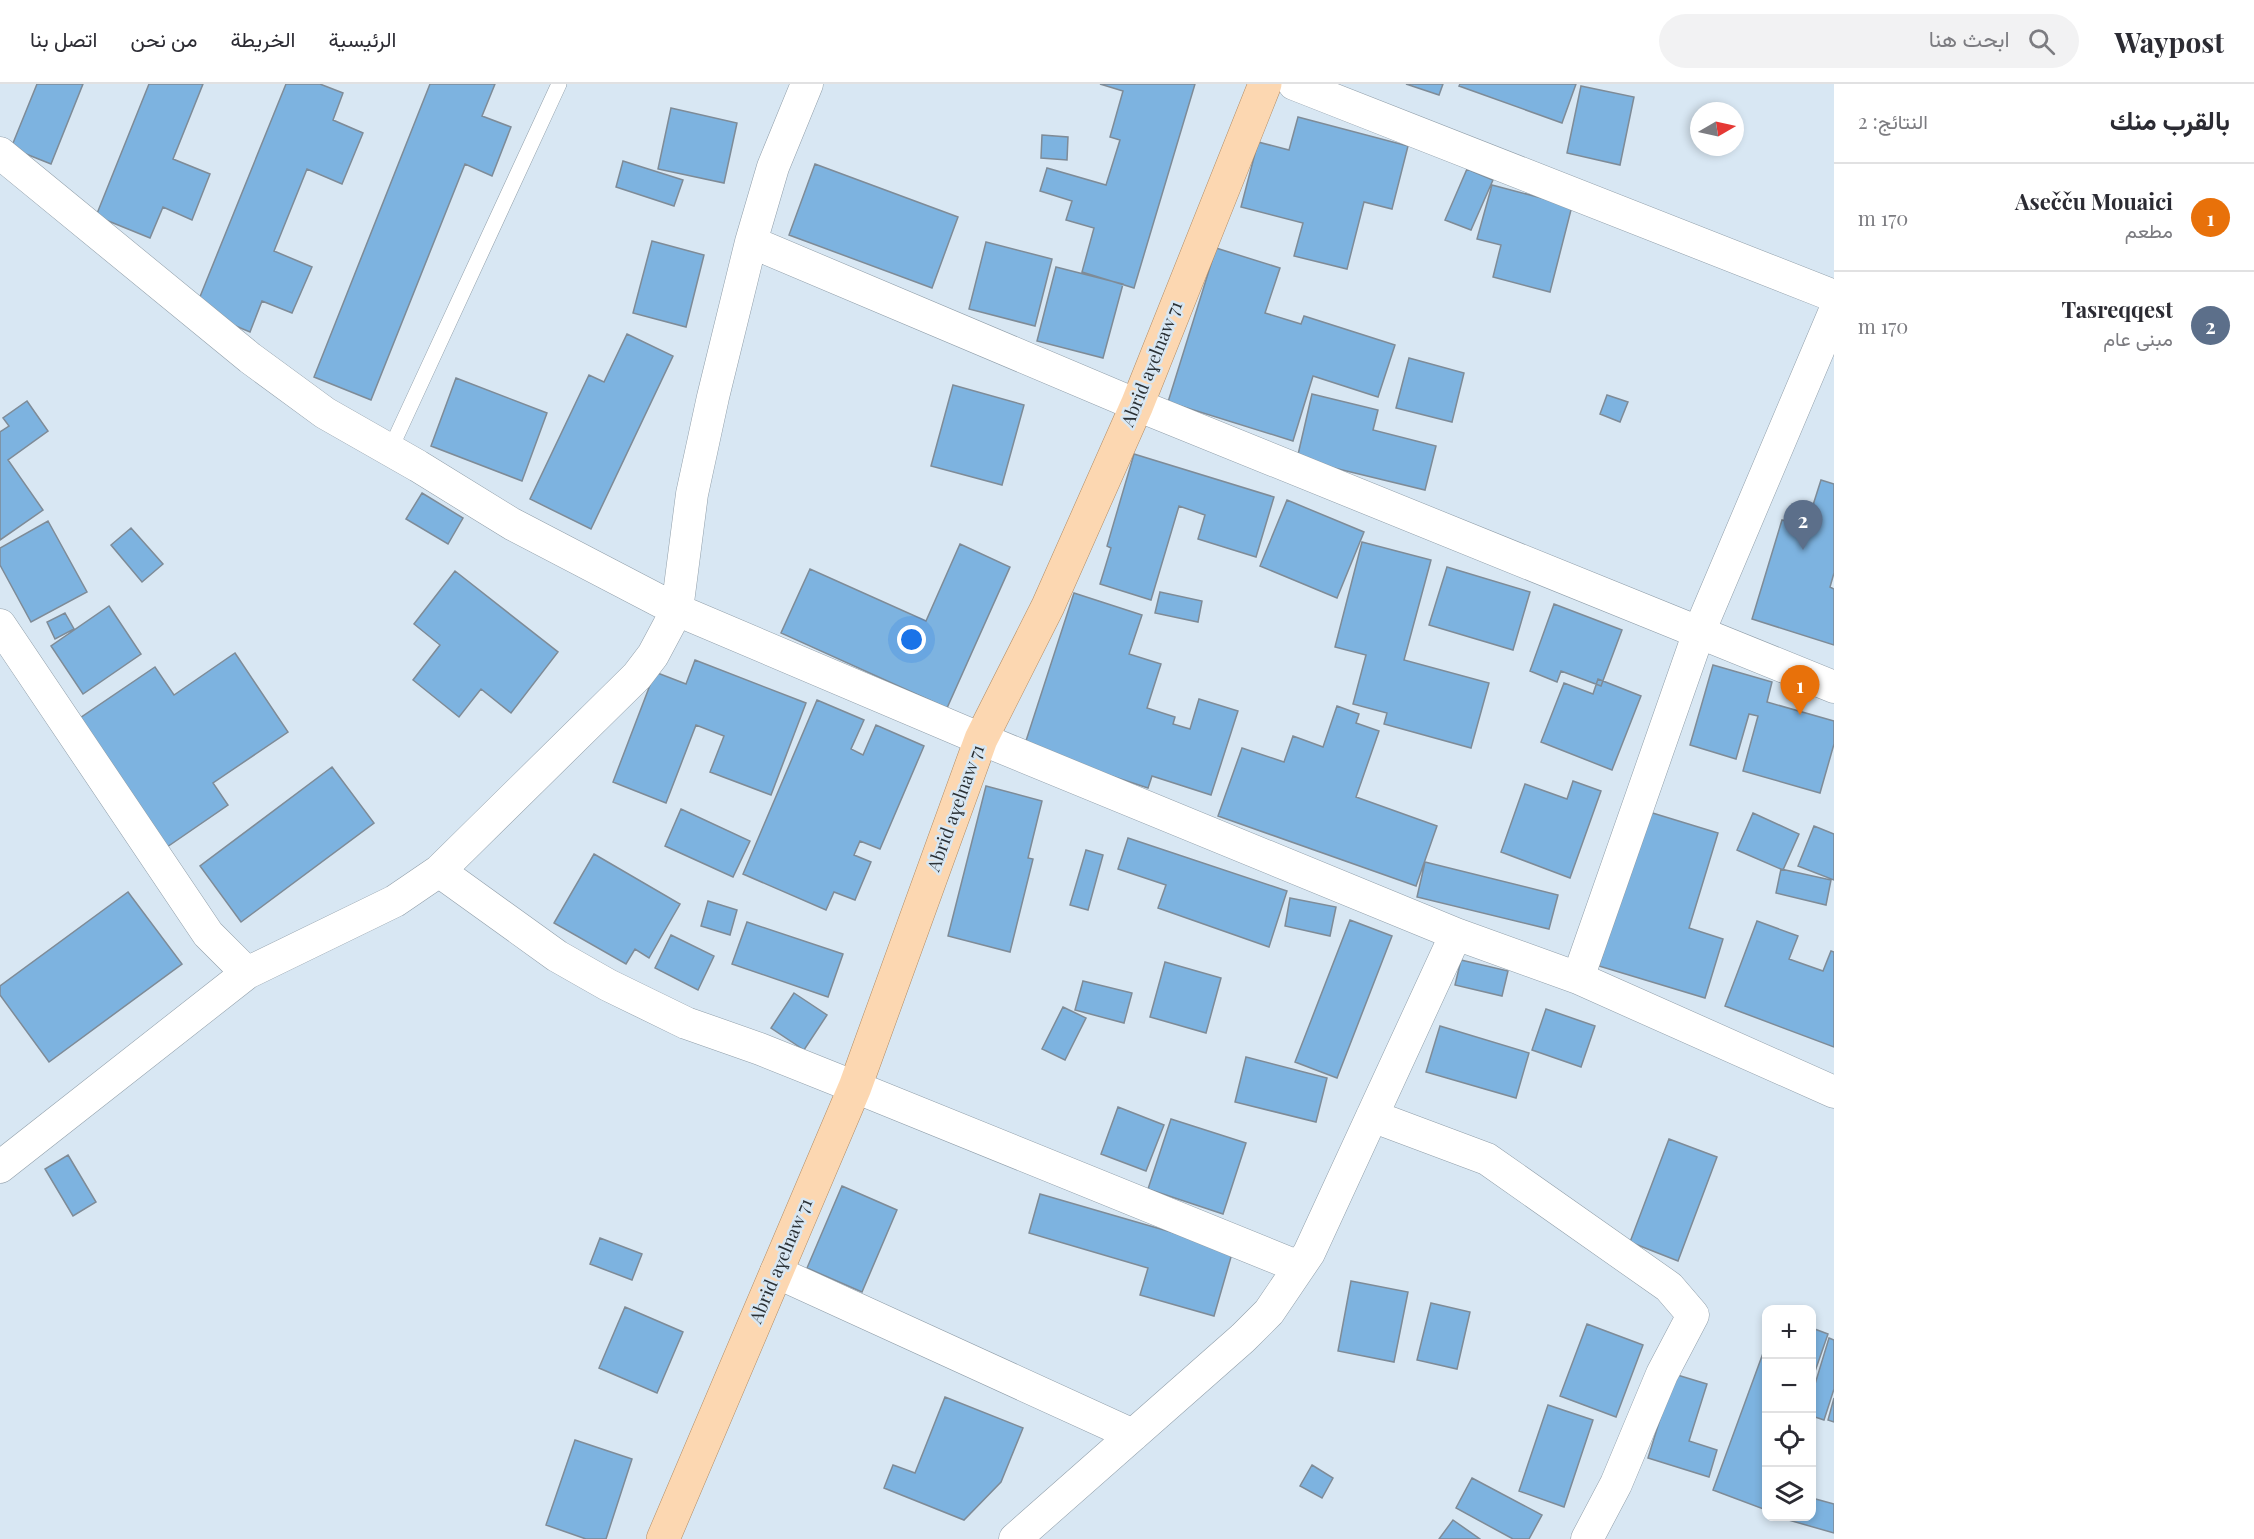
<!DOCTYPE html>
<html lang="ar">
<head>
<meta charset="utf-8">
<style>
  body { margin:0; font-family:"Playfair Display",Vazirmatn,serif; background:#f2f2f3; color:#2b2b33; direction:rtl }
  .controls { position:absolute; right:18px; bottom:18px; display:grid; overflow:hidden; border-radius:12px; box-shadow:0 3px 9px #0003 }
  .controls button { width:54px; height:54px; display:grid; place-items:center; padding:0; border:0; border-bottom:2px solid #e1e1e2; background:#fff; color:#2b2b33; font:30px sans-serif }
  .compass { position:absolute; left:1690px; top:18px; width:54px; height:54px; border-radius:50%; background:#fff; box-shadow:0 3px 9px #0003; rotate:81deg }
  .you { position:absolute; left:912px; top:556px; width:21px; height:21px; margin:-15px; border:4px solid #fff; border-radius:50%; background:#1a73e8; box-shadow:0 0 0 9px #1a73e833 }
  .badge { display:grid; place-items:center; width:39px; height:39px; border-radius:50%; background:#1a73e8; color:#fff; font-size:20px; font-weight:700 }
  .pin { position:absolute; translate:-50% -50px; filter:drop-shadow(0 2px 3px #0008) }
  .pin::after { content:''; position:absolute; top:32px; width:21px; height:18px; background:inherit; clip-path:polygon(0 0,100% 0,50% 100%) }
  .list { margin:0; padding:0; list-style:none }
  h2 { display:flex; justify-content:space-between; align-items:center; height:78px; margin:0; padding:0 24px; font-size:26px }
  h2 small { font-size:20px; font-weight:400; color:#7c7c81 }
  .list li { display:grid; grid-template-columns:39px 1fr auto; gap:18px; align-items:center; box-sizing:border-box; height:108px; padding:0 24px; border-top:2px solid #e1e1e2 }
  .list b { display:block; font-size:22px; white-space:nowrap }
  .list p { margin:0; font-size:20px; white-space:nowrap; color:#7c7c81 }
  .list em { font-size:20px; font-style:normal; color:#7c7c81 }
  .icon { flex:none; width:33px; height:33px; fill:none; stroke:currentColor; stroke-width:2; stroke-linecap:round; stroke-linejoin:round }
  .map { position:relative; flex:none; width:1834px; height:1455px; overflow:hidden; direction:ltr }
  header { display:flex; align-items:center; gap:36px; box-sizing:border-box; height:84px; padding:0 30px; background:#fff; border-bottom:2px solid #e1e1e2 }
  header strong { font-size:28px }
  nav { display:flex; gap:33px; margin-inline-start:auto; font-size:21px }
  .search { width:420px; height:54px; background:#f2f2f3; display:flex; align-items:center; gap:15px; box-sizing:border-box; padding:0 21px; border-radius:33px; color:#7c7c81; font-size:22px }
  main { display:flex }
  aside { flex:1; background:#fff }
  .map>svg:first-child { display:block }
  .building { fill:#7db3e0; stroke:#7e8b97; stroke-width:1.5 }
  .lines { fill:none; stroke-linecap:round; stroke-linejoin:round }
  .lane-casing { stroke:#909ea9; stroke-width:16 }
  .street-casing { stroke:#909ea9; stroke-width:33 }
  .primary-casing { stroke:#b18b63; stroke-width:34 }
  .lane { stroke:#fff; stroke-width:15 }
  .street { stroke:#fff; stroke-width:32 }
  .primary { stroke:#fcd7b1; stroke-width:33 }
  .labels { text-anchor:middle; stroke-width:5; stroke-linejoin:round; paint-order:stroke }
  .street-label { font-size:18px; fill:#2a3034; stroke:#d8e7f3 }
</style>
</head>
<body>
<header>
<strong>Waypost</strong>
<div class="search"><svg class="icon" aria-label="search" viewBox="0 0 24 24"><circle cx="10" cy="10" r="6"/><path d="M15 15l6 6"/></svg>ابحث هنا</div>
<nav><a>الرئيسية</a><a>الخريطة</a><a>من نحن</a><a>اتصل بنا</a></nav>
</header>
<main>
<aside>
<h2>بالقرب منك<small>النتائج: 2</small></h2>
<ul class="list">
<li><span class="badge" style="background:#e8710a">1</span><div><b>Asečču Mouaici</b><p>مطعم</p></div><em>170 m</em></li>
<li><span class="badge" style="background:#5c6f8a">2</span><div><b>Tasreqqest</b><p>مبنى عام</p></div><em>170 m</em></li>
</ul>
</aside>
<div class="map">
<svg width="1834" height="1455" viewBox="0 0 1834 1455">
  <rect width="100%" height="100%" fill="#d8e7f3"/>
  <!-- building -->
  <path class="building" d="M37,0H83L51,80L11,64Z
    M149,0H203L173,75L210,90L192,136L163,123L150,154L96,132Z
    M286,0H320L343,9L333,36L363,49L342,100L307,85L274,167L312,183L292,229L262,217L250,248L195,225Z
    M430,0H495L482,32L511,43L492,92L465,80L371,316L314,293Z
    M1100,0H1195L1134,204L1082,188L1094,144L1066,136L1072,117L1040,107L1047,84L1106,101L1120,56L1110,53L1123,7Z
    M1406,0H1443L1439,11Z
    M1460,0H1576L1562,39L1459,2Z
    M1581,2L1634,13L1620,81L1567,69Z
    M671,24L737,39L724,99L658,85Z
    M1298,33L1408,62L1392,125L1364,118L1347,185L1294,172L1303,139L1241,123L1258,58L1289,66Z
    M1042,51L1068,53L1067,76L1041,74Z
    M623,77L683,96L674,122L616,103Z
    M815,80L958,133L932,204L789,151Z
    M1467,85L1493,96L1471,146L1445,136Z
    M1492,101L1572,122L1550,208L1493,193L1501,161L1477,155Z
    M652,157L704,171L686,243L633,229Z
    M986,158L1052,175L1035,242L969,225Z
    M1216,164L1280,184L1265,229L1301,240L1304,232L1395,261L1378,313L1313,292L1293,357L1168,318Z
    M1056,183L1123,200L1103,274L1037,257Z
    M627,250L673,272L591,445L530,415L589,291L604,298Z
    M1409,274L1464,289L1452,338L1396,324Z
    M456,294L547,329L522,397L431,362Z
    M953,301L1024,321L1002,401L931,382Z
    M1312,310L1378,326L1373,346L1436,362L1425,406L1297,375Z
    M1607,311L1628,318L1620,338L1600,330Z
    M27,317L48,347L8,376L43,426L0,456V348L9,342L3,334Z
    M1134,370L1274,413L1256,473L1198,455L1205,431L1179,422L1151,516L1100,500L1111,464L1107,462Z
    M1821,396L1834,400V489L1830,503L1834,505V561L1752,535L1782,436L1806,443Z
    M422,409L463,434L448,460L406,435Z
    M1287,416L1364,448L1337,514L1260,482Z
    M48,437L87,508L31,538L0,481V464Z
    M131,444L163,480L142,498L111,461Z
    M1362,458L1431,476L1404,576L1489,599L1471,664L1384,640L1387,629L1353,620L1366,571L1335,563Z
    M960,460L1010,483L947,624L781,549L810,485L926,537Z
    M1447,483L1530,508L1513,566L1429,541Z
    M455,487L558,568L511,629L481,605L459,633L413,596L440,561L414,540Z
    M1160,508L1202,517L1198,538L1155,529Z
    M1074,509L1142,531L1129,570L1161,580L1147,624L1175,633L1173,640L1190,645L1199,615L1238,627L1211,711L1152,692L1148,704L1024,663Z
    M1554,520L1622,546L1601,602L1561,587L1557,598L1530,587Z
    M109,522L141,570L83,610L51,562Z
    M65,529L74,545L55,555L47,538Z
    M235,569L288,648L213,699L228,721L167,763L80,634L155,583L174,611Z
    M695,576L806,619L771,711L710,688L724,652L696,641L666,719L613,698L655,588L686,600Z
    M1713,581L1772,598L1767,618L1834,637V660L1820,709L1743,687L1758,632L1749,630L1736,675L1690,661Z
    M1598,595L1641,612L1612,686L1541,658L1564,599L1593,610Z
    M817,616L864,636L851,665L863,671L876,641L924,662L880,765L860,757L854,771L871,778L855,816L834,808L826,826L743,790Z
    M1337,622L1359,630L1356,639L1379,647L1356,713L1437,742L1416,802L1218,732L1242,664L1284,678L1293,652L1323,663Z
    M332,683L374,739L241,838L200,782Z
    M1573,697L1601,707L1570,794L1501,768L1525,700L1567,715Z
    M986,702L1042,717L1028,774L1033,775L1010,868L948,852Z
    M681,725L750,757L733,793L665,762Z
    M1646,727L1718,749L1689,844L1723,855L1705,914L1599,882Z
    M1753,729L1799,750L1783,786L1737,766Z
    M1814,742L1834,750V796L1798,782Z
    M1128,754L1287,807L1269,863L1158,824L1166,801L1118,785Z
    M1086,766L1103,771L1088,826L1070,821Z
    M594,770L680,820L649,874L635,865L626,880L554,839Z
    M1425,778L1558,811L1549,845L1417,813Z
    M1781,785L1831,796L1826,821L1776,809Z
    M128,808L182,880L49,978L0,911V902Z
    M1290,814L1336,823L1330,852L1285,842Z
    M708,817L737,826L730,851L701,842Z
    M1350,836L1392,852L1337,994L1295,978Z
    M1757,837L1798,852L1789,875L1823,887L1831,867L1834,868V963L1725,922Z
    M747,838L843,870L828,913L732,880Z
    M671,851L714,872L698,906L655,884Z
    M1461,876L1508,887L1502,912L1455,901Z
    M1165,878L1221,894L1206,949L1150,933Z
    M1083,897L1132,909L1124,939L1075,926Z
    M794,909L827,931L804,966L771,944Z
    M1063,923L1086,934L1065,976L1042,965Z
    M1546,925L1595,942L1581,983L1532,966Z
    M1440,942L1529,969L1516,1014L1426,988Z
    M1246,973L1327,994L1316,1038L1235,1018Z
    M1118,1023L1164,1041L1146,1087L1101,1070Z
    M1171,1035L1246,1059L1223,1130L1148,1105Z
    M1669,1055L1717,1073L1678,1177L1630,1158Z
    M68,1071L96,1118L73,1132L45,1085Z
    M842,1102L897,1126L862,1208L807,1184Z
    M1040,1110L1233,1166L1214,1232L1140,1211L1148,1184L1029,1149Z
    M600,1154L642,1170L632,1196L590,1180Z
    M1351,1197L1408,1208L1394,1278L1338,1267Z
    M1431,1219L1470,1228L1457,1285L1417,1276Z
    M625,1223L683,1248L657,1309L599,1284Z
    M1587,1240L1643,1261L1616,1333L1560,1312Z
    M1812,1244L1828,1250L1812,1296Z
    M1829,1254L1834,1256V1305L1824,1336L1812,1332V1310Z
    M1766,1261V1426L1713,1406Z
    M1674,1290L1707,1300L1689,1357L1717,1366L1709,1393L1648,1374Z
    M945,1313L1023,1344L1001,1398L964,1436L884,1404L893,1381L915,1389Z
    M1834,1314V1338L1828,1336Z
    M1548,1321L1593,1336L1564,1423L1519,1407Z
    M575,1356L632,1375L606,1455H586L546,1441Z
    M1312,1381L1333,1394L1322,1414L1300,1402Z
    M1472,1394L1542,1431L1529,1455H1513L1456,1424Z
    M1812,1414L1834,1420V1449L1785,1435L1786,1432H1812Z
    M1453,1436L1480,1455H1439Z"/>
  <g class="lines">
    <!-- lane casing -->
    <g class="lane-casing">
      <path id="lane" d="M390,366L559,0"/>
    </g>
    <!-- street casing -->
    <g class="street-casing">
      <path id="street" d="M1294,0L1834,212
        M0,69L250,274L325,329L418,382L512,440L677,526L981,655L1456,850L1578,894L1834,1008
        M751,158L1137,321L1834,603
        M0,541L208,850L247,889
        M439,787L557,872L608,901L686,939L760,965L855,1003L1299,1183
        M1578,894L1699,548L1834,229
        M1372,1032L1487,1075L1669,1203L1693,1231L1662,1290L1616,1400L1587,1455
        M0,1083L247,889L395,817L439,787L637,592L653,571L677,526L692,410L713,313L751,158L773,83L807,0
        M776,1188L1133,1351
        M1015,1455L1243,1254L1269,1228L1309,1169L1456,850"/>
    </g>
    <!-- primary casing -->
    <g class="primary-casing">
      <path id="primary" d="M663,1455L855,1003L981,655L1048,522L1137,321L1265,0"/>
    </g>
    <!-- lane -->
    <use href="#lane" class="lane"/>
    <!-- street -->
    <use href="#street" class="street"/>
    <!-- primary -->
    <use href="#primary" class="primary"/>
  </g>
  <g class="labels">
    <!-- street labels -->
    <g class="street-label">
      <text transform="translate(1152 280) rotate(-68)" y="6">Abrid aɣelnaw 71</text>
      <text transform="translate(956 724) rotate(-70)" y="6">Abrid aɣelnaw 71</text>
      <text transform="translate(781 1177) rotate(-67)" y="6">Abrid aɣelnaw 71</text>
    </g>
  </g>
</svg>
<div class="controls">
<button>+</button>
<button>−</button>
<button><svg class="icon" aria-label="locate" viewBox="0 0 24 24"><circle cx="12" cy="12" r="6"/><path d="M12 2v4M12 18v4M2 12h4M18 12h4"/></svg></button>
<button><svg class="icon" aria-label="layers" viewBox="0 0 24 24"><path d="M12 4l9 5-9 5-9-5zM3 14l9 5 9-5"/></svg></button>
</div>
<svg class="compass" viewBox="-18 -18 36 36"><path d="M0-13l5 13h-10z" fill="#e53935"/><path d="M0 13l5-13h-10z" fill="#7c7c81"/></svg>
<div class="you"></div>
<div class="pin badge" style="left:1800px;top:631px;background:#e8710a">1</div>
<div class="pin badge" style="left:1803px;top:466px;background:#5c6f8a">2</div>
</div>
</main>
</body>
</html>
